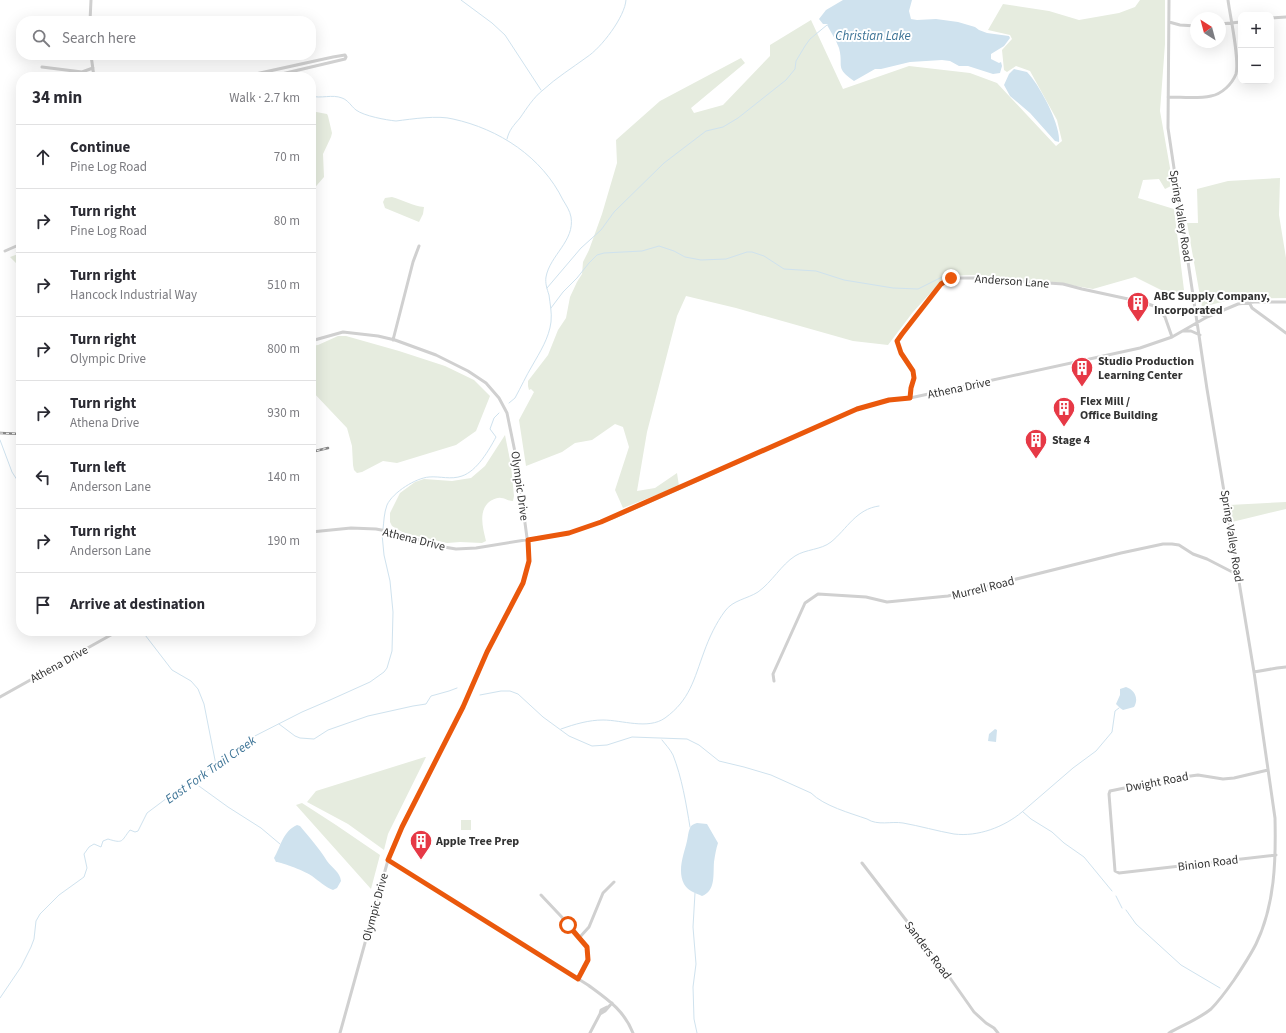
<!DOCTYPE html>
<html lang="en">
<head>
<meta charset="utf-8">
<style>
  body { margin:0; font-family:"Source Sans 3",sans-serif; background:#f2f2f3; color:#2b2b33 }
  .controls { position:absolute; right:12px; top:12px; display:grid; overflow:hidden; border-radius:8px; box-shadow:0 4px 16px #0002 }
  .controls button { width:36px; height:36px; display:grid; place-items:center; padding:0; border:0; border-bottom:1px solid #e1e1e2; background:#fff; color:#2b2b33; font:20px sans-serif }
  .compass { position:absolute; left:1190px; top:12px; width:36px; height:36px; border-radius:50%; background:#fff; box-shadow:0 4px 16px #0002; rotate:324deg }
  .stop { position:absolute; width:12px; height:12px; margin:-9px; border:3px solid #ea580c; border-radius:50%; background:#fff }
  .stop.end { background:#ea580c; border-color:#fff; box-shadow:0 1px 4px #0008 }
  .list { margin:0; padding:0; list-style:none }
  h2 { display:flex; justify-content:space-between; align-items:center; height:52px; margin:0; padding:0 16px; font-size:17px }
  h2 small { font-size:13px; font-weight:400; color:#7c7c81 }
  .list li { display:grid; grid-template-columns:26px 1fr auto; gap:12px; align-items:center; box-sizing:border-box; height:64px; padding:0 16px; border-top:1px solid #e1e1e2 }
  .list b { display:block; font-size:15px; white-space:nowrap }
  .list p { margin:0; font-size:13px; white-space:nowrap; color:#7c7c81 }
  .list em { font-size:13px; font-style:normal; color:#7c7c81 }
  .icon { flex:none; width:22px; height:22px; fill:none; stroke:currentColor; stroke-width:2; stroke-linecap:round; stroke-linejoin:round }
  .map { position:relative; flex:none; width:1286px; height:1033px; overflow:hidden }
  .search { position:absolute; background:#fff; box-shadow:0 4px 16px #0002; left:16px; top:16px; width:300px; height:44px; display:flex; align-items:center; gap:10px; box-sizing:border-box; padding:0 14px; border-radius:16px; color:#7c7c81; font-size:15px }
  .panel { position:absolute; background:#fff; box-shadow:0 4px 16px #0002; left:16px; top:72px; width:300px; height:564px; border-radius:16px }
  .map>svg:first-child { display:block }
  .green { fill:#e6ecdf }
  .water { fill:#cfe2ee }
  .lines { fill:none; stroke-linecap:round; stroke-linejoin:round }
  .stream { stroke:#cfe2ee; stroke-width:1 }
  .minor { stroke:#d0d0d0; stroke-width:3 }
  .rail-casing { stroke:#888; stroke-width:2.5 }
  .rail { stroke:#fff; stroke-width:1; stroke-dasharray:3; stroke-linecap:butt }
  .route { stroke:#ea580c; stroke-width:5 }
  .labels { text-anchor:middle; stroke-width:4; stroke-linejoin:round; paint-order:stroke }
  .street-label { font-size:12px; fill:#333; stroke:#fff }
  .poi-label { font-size:12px; font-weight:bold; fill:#333; stroke:#fff; text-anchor:start }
  .water-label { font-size:13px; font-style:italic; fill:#3f7597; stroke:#fff }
</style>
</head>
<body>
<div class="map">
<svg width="1286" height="1033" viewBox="0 0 1286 1033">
  <rect width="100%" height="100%" fill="#fff"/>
  <!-- green -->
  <path class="green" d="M1140,0H1165V44L1160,111L1173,185L1165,189L1159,179L1143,180L1138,198L1174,209L1184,290L1171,295L1135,277L1093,289L1053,282L975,275L946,276L913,312L888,345L853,341L736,308L686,296L677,316L647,432L637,491L655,488L677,473L679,486L623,508L615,490L629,447L623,427L615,424L592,440L575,443L562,452L526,466L519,420L534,392L531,389L529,390L528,386V381L548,355L558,330L566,318L570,297L577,282L582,274L583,262L589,250L602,214L617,163L616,140L660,101L741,58L745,63L691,108L694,113L723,105L770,56V45L811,20L843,89L909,66L970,73L997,83L1056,146L1062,141L1057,120L1030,71L1016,66L1007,72L1004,70L1002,50L1012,39L1010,35L988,30L1003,4L1049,11L1079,20L1119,13L1135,7Z
    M311,111L327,114L328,116L332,133L331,137L323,154L324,177L311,192Z
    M1280,178L1279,215L1286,258V298L1234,299L1202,307L1187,223H1198L1197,189L1228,181Z
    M392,197C403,200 413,206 424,207L423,214L419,222L385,208L383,202L385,198Z
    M21,253V268L10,257Z
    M338,336H346L399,351L445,366L474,380L490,396L476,431L456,445L397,463L383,461L362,472L357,473L354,470L353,465L352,446L347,428L311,390V346L318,345Z
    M505,435L511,465L514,496L513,501C508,501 505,498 501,498C497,497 492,500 489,502C478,512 483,528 486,541L482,543L460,542L447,543L404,533L392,526L390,522V513L400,493L415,482L424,479L452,481L471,478L485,466Z
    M1286,502V509L1232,522L1229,505Z
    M425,757H426L388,834L384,850L348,824L307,802L316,791Z
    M302,803L336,825L380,855L371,889L296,805Z
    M461,820H471V830H461Z"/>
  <!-- water -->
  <path class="water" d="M843,0H912L909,11L911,19L917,20L936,19L958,22L975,27L979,30L987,33L1009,36L1010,38L1004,46L991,54V59L999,63L1001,62L1002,66L1000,73L993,74L968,66H959L950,61L942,60L910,62L881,69H875L854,81C834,67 844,66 839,48C836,40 831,32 827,25L828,24H823L819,19L826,10Z
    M1014,69L1027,72C1039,84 1061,125 1059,142L1055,141L1030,113L1010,96L1004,85L1009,74Z
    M1126,687C1135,690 1139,699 1134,707L1123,710L1120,708L1116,704L1120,695V689Z
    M995,729L997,730L996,742L988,741L989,734Z
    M697,823L707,824L718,843C716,849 715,855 714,862C713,874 716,891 702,896C695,893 687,890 684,884C677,870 684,854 687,841C688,837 688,832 690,828C691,825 694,824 697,823Z
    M297,825L300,826C310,838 319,848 327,861C332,868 340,872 341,881L337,888L333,890C325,887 319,881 312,876C307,872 282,862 276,862L274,858C281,846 283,831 297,825Z"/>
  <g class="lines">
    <!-- stream -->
    <path class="stream" d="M461,0L492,23L505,35L541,90
      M311,96C321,99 332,94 342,98C348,100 351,106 356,110C364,116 386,120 396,121C412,119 438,115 453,119C499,129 542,157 563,200C566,205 570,211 571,217C575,241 550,255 546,277C545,283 547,289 549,295C550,304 552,312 551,322C549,338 540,352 532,366C526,376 521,387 515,398L509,403
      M507,139C509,130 514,125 520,118C527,108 533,98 543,90C556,78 572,68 587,57C601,48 625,17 626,0
      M547,288L581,248L601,230L614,212L664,163L706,131L723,127L738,118L786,80L795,69L796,61L805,46L810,39L827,25
      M551,308L563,292L577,278L589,263L597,255L604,253L642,251L659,246L674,251L685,257L701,260L726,259L747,252H752L764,256L784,269L816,271L844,280L893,288L918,289L942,277
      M0,440L12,472L21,486
      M383,529C384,521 384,513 387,505C393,492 416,478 429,477C440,476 451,480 462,476C477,471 489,450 496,437L490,429L494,418L499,413
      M142,631L172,670L191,681L198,689L204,704L216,765
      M480,695L501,691H510L518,694L543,717L569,736L592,746L607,745L632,737L687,739L699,745L719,761L744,767L771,775L811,793C824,806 850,813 867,819C878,826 891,821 903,823C920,826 937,831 954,834C978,837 1004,827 1022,812L1073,768L1096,751L1112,732L1115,711L1119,708
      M279,724L295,736L300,738L314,739L328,730L368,716L413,706L426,704L431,696L449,691L457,688
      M561,729C575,724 589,720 603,720C622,720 648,730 665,718C690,700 694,679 704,652C709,638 716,623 725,611C733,600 747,599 758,592C772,582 781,565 795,556C806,549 821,550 831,542C847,529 856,509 879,506
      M662,740C665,744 670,749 673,755C682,778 686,803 690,827
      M192,781L228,807L261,828L280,844
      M1023,812L1031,819L1052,832L1064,843L1084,857L1112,891
      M695,893L693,927L696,964L693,987L694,1019L697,1033
      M1116,896L1122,908
      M1126,910L1136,924L1181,965L1220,988
      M0,998L21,967L31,947L34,939L36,921L40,914L59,895L84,877L87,868L84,854L89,847L94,844L101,847L103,841L108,839C124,844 121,841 130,830L135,832L138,831L147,813L191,780L216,765L247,740L302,712L330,700L370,682L384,672L387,668L392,651L393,612L390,581L384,555L382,534"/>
    <!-- minor -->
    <path class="minor" d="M1169,0L1168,128L1207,389L1254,672L1275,818C1276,860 1275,905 1256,944C1250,956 1242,968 1234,980C1227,990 1220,1000 1211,1009C1199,1019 1183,1025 1169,1033
      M1271,18L1286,17
      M90,21L91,0
      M1169,22L1180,25L1196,26
      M1220,24L1241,22
      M91,55L94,77
      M42,67L82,72L93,68
      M242,77L333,57L345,55L346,57L345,59L269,77
      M1168,97C1182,97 1198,99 1211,96C1222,94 1232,84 1236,74C1240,60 1230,16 1228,0
      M5,251L21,244
      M1249,302L1252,308L1286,333
      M1196,309L1202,315L1207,317
      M1184,331H1191L1200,335
      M393,340L413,262L419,246
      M311,341L343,332L378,336L395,340L436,355L468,371L486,383L499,398L507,413L516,457L528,545L529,561L523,583L487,652L463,707L402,827L388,860L340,1033
      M910,398L911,388L914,378L913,371L901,353L897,341L901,334L941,284L951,278H974L1063,284L1082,289L1142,302L1157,307L1165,317L1172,337
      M311,532L351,528L376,529L397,533L438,546L456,549L476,548L569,533L615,517L857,409L889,400L910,398L1140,348L1172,337L1207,317L1238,304L1254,302H1286
      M1254,672L1277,668L1286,667
      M774,681L773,674L805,603L818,594L866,597L887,602L948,596L1121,553L1163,544H1172L1179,545L1193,554L1207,559L1238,575
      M0,697L118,631
      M1268,770L1234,778L1223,779L1198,775L1168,779L1110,791L1109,794L1115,871L1119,873L1276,855
      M388,860L588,985C607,999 624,1010 633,1033
      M862,863L943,968L974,1012L986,1023L994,1028L998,1033
      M541,895L574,930L587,947L588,959L578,979
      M579,938L589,927L603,893L614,882
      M607,1007L601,1010L600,1014L605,1011L612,1003
      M590,1033L600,1014"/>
    <!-- rail casing -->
    <g class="rail-casing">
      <path id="rail" d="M0,433L21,434
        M311,452L328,448"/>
    </g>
    <!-- rail -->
    <use href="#rail" class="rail"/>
  </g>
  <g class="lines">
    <!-- route -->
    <path class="route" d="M568,925L587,947L588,960L578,979L388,860L402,827L463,707L487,652L523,583L529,561L528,540L569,533L601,522L857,409L889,400L910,398L911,388L914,378L913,371L901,353L897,341L902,334L941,284L951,278"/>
  </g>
  <!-- icons -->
  <defs>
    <g id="building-pin" transform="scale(1.15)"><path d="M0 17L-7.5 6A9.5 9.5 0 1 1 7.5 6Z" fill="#e63946" stroke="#fff"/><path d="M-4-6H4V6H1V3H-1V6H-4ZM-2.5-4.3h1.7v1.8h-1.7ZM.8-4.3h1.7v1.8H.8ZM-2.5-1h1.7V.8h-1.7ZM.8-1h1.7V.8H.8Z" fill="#fff"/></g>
  </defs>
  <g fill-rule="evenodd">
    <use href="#building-pin" x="1138" y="303"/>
    <use href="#building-pin" x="1082" y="368"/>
    <use href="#building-pin" x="1064" y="408"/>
    <use href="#building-pin" x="1036" y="440"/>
    <use href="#building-pin" x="421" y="841"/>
  </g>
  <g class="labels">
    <!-- street labels -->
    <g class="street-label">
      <text transform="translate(1181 216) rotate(81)" y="4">Spring Valley Road</text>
      <text transform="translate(1012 281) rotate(4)" y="4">Anderson Lane</text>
      <text transform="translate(959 388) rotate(-12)" y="4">Athena Drive</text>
      <text transform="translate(520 486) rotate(82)" y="4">Olympic Drive</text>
      <text transform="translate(1232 536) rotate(81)" y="4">Spring Valley Road</text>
      <text transform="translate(414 539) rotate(14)" y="4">Athena Drive</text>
      <text transform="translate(983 588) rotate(-14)" y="4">Murrell Road</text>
      <text transform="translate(59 664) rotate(-29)" y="4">Athena Drive</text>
      <text transform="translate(1157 782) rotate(-11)" y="4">Dwight Road</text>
      <text transform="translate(1208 863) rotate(-7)" y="4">Binion Road</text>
      <text transform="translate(375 907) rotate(-75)" y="4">Olympic Drive</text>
      <text transform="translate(928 950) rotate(53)" y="4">Sanders Road</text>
    </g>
    <!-- poi labels -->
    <g class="poi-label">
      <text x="1154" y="300">ABC Supply Company,<tspan x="1154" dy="14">Incorporated</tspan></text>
      <text x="1098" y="365">Studio Production<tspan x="1098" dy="14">Learning Center</tspan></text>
      <text x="1080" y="405">Flex Mill /<tspan x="1080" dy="14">Office Building</tspan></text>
      <text x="1052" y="444">Stage 4</text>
      <text x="436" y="845">Apple Tree Prep</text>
    </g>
    <!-- water labels -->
    <g class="water-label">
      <text x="873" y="40">Christian Lake</text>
      <text transform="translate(210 769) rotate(-35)" y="5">East Fork Trail Creek</text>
    </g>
  </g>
</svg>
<div class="controls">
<button>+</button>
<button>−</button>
</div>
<svg class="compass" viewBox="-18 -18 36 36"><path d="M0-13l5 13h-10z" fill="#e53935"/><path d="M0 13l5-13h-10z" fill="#7c7c81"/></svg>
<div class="stop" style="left:568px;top:925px"></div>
<div class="stop end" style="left:951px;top:278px"></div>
<div class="search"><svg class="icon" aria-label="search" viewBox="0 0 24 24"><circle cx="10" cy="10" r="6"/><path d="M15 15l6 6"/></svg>Search here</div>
<section class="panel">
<h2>34 min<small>Walk · 2.7 km</small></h2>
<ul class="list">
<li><svg class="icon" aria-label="ahead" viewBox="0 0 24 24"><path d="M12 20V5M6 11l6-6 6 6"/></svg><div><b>Continue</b><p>Pine Log Road</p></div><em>70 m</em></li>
<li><svg class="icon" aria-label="right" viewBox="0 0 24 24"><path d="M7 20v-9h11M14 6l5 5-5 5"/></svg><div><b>Turn right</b><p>Pine Log Road</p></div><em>80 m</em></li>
<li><svg class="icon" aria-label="right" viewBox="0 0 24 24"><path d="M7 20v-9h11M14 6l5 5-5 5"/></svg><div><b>Turn right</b><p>Hancock Industrial Way</p></div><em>510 m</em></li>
<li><svg class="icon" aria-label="right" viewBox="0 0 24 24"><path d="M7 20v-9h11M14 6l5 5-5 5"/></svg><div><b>Turn right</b><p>Olympic Drive</p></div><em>800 m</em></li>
<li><svg class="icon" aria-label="right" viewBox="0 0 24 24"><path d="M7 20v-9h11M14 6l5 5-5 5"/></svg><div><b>Turn right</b><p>Athena Drive</p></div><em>930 m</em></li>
<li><svg class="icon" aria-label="left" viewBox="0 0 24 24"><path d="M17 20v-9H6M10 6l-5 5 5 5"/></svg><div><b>Turn left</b><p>Anderson Lane</p></div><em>140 m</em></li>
<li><svg class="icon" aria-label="right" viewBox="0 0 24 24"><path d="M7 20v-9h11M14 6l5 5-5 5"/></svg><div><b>Turn right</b><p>Anderson Lane</p></div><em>190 m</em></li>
<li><svg class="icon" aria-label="arrive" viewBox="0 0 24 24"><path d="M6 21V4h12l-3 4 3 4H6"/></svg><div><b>Arrive at destination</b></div></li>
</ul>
</section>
</div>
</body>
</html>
